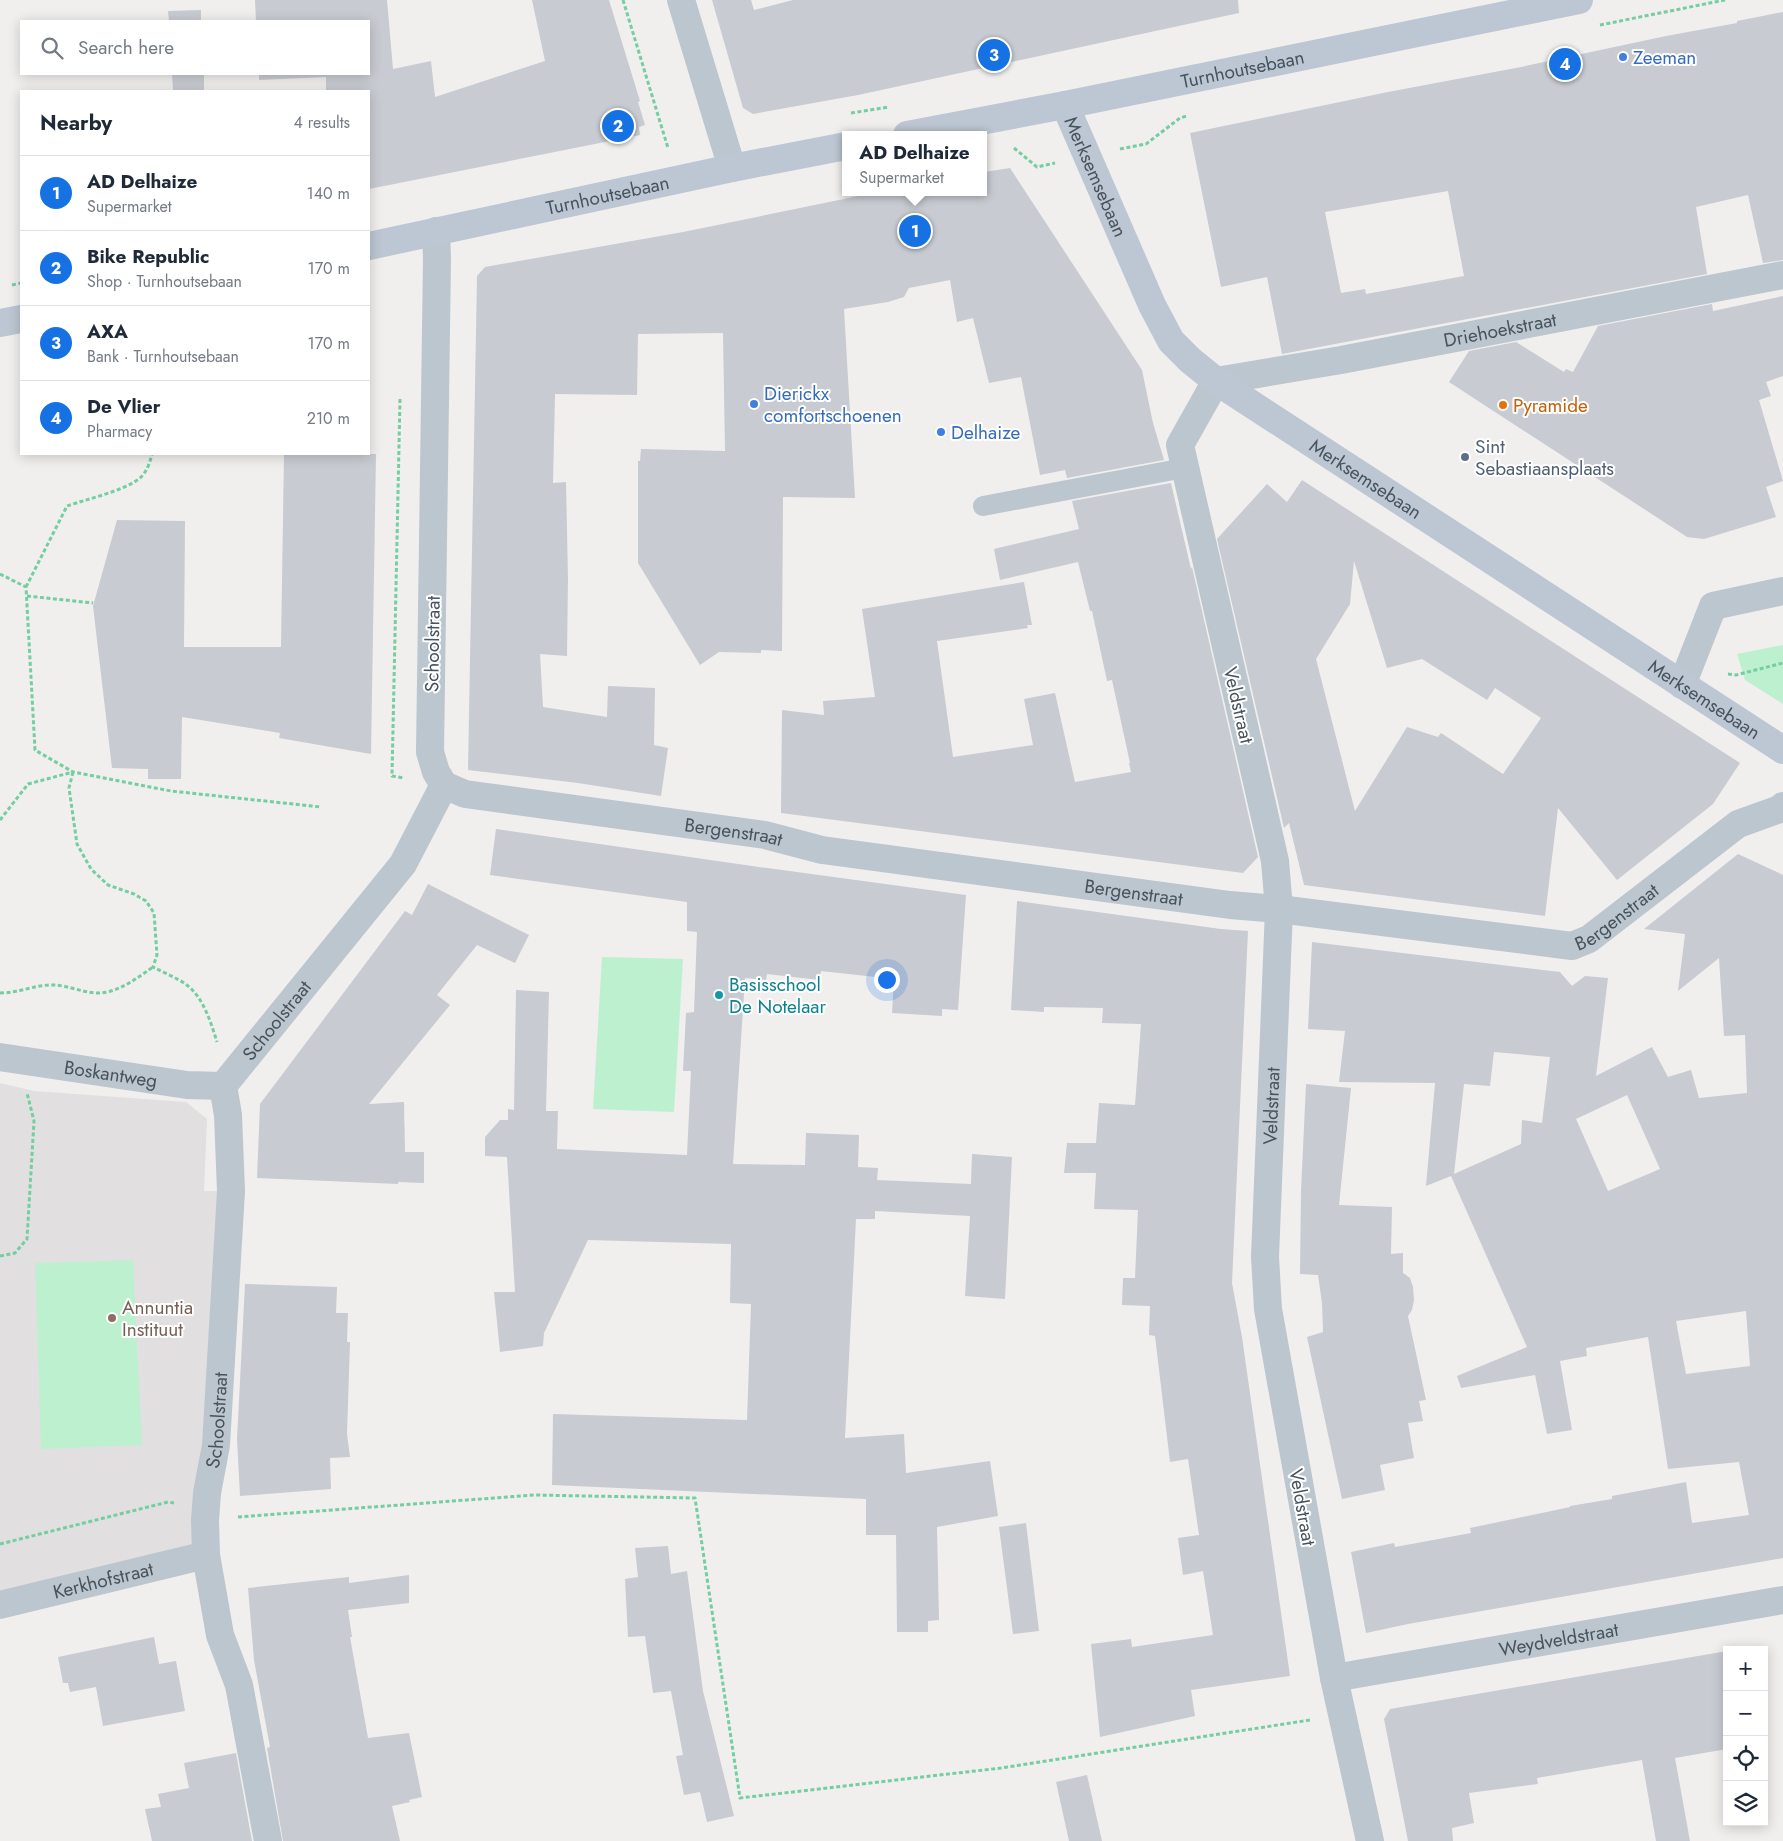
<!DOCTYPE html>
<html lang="en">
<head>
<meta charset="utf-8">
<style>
  body { margin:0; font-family:Jost,sans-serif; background:#f2f2f3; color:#1f2937 }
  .controls { position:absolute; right:15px; bottom:15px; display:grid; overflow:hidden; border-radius:0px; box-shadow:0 2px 12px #0003 }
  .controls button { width:45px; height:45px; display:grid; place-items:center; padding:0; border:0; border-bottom:1px solid #e0e1e3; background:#fff; color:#1f2937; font:25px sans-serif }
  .you { position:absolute; left:886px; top:979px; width:18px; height:18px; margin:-12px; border:4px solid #fff; border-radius:50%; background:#1a73e8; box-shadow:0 0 0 8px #1a73e833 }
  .badge { display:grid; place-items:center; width:32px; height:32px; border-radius:50%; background:#1672e3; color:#fff; font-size:16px; font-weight:700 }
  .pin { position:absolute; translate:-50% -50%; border:2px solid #fff; box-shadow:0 1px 5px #0006 }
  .popup { position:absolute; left:842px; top:131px; width:145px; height:65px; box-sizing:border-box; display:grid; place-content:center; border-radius:0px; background:#fff; filter:drop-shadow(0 1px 4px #0005); font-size:16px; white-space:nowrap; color:#747a83 }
  .popup b { font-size:19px; color:#1f2937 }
  .popup::after { content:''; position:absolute; left:50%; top:100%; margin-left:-10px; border:10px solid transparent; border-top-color:#fff }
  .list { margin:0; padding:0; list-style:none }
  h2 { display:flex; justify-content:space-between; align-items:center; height:65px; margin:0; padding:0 20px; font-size:21px }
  h2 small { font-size:16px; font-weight:400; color:#747a83 }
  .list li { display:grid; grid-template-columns:32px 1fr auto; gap:15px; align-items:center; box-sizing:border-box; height:75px; padding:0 20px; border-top:1px solid #e0e1e3 }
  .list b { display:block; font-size:19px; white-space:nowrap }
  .list p { margin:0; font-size:16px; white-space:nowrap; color:#747a83 }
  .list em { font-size:16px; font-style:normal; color:#747a83 }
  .icon { flex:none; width:28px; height:28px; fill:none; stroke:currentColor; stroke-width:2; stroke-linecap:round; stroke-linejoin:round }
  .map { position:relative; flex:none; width:1783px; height:1841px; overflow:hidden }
  .search { position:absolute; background:#fff; box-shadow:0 2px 12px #0003; left:20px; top:20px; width:350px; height:55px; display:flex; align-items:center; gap:12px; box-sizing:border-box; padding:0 18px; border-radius:0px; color:#747a83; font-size:19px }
  .panel { position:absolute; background:#fff; box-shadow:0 2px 12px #0003; left:20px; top:90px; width:350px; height:365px; border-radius:0px }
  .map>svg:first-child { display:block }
  .education { fill:#e2dfe0 }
  .green { fill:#bcf0cf }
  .building { fill:#c8cbd1; fill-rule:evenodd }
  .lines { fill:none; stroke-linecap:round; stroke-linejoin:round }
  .path { stroke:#73cea0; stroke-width:3; stroke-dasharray:4 2.5; stroke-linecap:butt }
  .lane { stroke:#bcc6ce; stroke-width:20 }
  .street { stroke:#bcc6ce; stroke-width:28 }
  .secondary { stroke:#bcc7d3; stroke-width:28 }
  .shop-dot { fill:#3f7fe0; stroke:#fff; stroke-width:2 }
  .food-dot { fill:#e8710a; stroke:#fff; stroke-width:2 }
  .service-dot { fill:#5c6f8a; stroke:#fff; stroke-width:2 }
  .culture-dot { fill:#0f9aa8; stroke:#fff; stroke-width:2 }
  .education-dot { fill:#8d6e63; stroke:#fff; stroke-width:2 }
  .labels { text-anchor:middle; stroke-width:4; stroke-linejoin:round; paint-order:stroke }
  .shop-label { font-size:19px; fill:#366cbe; stroke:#fff; text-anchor:start }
  .street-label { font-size:19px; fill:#46525c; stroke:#fff }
  .food-label { font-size:19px; fill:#c56008; stroke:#fff; text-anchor:start }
  .service-label { font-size:19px; fill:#4e5e75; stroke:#fff; text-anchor:start }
  .culture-label { font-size:19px; fill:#0d838f; stroke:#fff; text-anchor:start }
  .education-label { font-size:19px; fill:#785e54; stroke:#fff; text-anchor:start }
</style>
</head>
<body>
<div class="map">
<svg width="1783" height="1841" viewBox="0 0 1783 1841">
  <rect width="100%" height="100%" fill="#f1eeee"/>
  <!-- education -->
  <path class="education" d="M0,1083L34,1091L186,1102L207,1119L204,1191H231L206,1555L0,1605Z"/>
  <!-- green -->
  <path class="green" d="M1783,645V704L1745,680L1737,654Z
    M602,957L683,959L674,1112L593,1109Z
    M133,1260L142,1445L41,1449L35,1263Z"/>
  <!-- building -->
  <path class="building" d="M255,0H387L393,69L431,61L435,97L545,61L532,0H609L640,101L638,102L645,125L639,127L640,135L369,189V91H326V77L259,80V74H369V21H256Z
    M712,0H751L754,10L793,0H1238L1239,13L858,95L753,114L743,108Z
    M201,10V21H169L168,11Z
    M1783,12V260L1763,263L1748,195L1696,207L1707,274L1282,354L1267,277L1221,287L1190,133L1388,92L1521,67L1666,36L1737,23V21ZM1448,191L1464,276L1366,294L1365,289L1341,293L1325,212Z
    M172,74H204V91H173Z
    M1010,168L1142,370L1153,423L1164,460L1067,478L1065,470L1040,475L1021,377L989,383L973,318L957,322L950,280L909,288L904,297L888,302L844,309L855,498L783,497L782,651L761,650V653L719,652L700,665L638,563V461H640L641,449L725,451L723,333L638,334L637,395L555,394L553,483L566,482L568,578L567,656L540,654L543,707L607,717L608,686L655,688L654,745L668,748L661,796L578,783L468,770L477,276L485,267L683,232L878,192H984V172Z
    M1783,296V376L1766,382L1771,396L1759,400L1783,481L1766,487L1776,517L1704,539L1687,537L1449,382L1469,351L1516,342L1564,372L1566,369L1573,372L1598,326L1712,304L1713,311Z
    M284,454H376L371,754L279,738L280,733L182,717L181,779H148V769L112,768L93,606L117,520L185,521L184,647H281Z
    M1302,480L1740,763L1713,804L1617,880L1558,808L1545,916L1304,885L1289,823L1284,828L1217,539L1267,484L1287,502ZM1354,561L1387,668L1422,659L1487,700L1495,688L1541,718L1503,774L1441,733L1438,737L1407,727L1355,811L1316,659L1350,604Z
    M1171,483L1191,569L1192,567L1258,857L1243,873L781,813L782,710L824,715L823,701L875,697L862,609L1024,582L1032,625H1027L1028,628L937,641L953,757L1033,745L1024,699L1055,693L1075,782L1131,772L1129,763H1130L1112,680L1107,681L1092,611H1090L1078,562L1000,580L994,549L1079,529L1072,501Z
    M496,829L752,866L966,895L958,1010L942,1009V1016L892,1013L894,979L821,971L820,980L767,974L766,980L745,978L733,1164L805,1165L806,1133L859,1135L858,1167L878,1168L877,1180L971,1184L972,1154L1012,1157L1005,1299L965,1296L970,1216L875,1211V1219H856L845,1438L904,1434L906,1473L990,1461L998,1516L937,1527L939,1620L928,1621V1632H897L896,1535H866V1499L552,1485L553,1414L747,1420L751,1304L730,1303L731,1244L588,1240L544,1333L543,1346L500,1352L494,1292H515L507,1157L485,1156V1137L500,1120H508V1109L514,1110L516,990L549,992L546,1111H558L557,1149L687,1155L691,1071H683L686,1013L694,1012L697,932L687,931V902L490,875Z
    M1738,854L1783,875V1558L1408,1624L1366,1633L1351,1552L1394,1543L1395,1547L1471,1533L1470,1528L1570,1507V1506L1612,1499V1496L1686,1482L1692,1523L1749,1515L1739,1462L1668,1469L1648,1337L1586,1348L1587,1356L1560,1361L1572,1430L1547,1434L1535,1375L1461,1388L1457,1376L1527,1347L1451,1176L1426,1186L1435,1083L1339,1082L1345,1031L1308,1029L1312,942L1560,972L1572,986L1585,976L1608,978L1596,1076L1652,1047L1668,1077L1691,1070L1699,1098L1747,1093L1745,1035L1724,1036L1719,958L1678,991L1685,934L1644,929ZM1494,1052L1550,1057L1542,1123L1522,1120L1521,1144L1454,1174L1464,1084L1490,1086ZM1627,1095L1660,1169L1608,1191L1576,1119ZM1746,1311L1750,1366L1686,1374L1676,1321Z
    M428,884L529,935L515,963L477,945L437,995L450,1005L369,1104L404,1102L405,1152H424V1183L398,1182V1184L257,1178L260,1104L405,911L412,915Z
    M1017,901L1221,929L1248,931L1232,1283L1242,1337L1290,1676L1191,1690L1195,1716L1100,1737L1091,1644L1131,1639L1132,1647L1213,1635L1203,1571L1183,1575L1178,1538L1199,1535L1188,1459L1170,1462L1155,1336L1149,1335L1150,1306L1122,1305L1123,1278H1135L1138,1210L1094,1209L1096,1173H1064L1067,1143H1096L1099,1103L1135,1105L1141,1024L1102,1023L1103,1008L1044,1007V1012L1011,1010Z
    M1306,1084L1351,1088L1339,1205L1392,1207L1391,1254L1403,1253V1273L1410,1278L1413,1287L1414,1300L1412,1310L1408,1316L1426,1400L1419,1401L1423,1421L1408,1423L1414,1458L1380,1465L1385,1490L1342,1499L1307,1337L1323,1332L1322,1303L1318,1275L1300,1274L1301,1191Z
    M245,1284L337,1287L336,1313H348L347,1342H350L347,1434L350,1457L330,1458L331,1489L240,1496L237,1439Z
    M1026,1523L1039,1631L1013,1634L999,1527Z
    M668,1546L671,1574L687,1571L703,1691L734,1816L707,1822L700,1792L684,1795L676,1756L683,1755L671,1691L653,1693L645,1636L628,1637L625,1579L638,1577L635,1548Z
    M409,1575V1603L348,1610L352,1637H350L368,1738L409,1733L422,1797L409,1800L410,1802L392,1806L400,1841H283L267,1748L270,1747L254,1660L248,1588L349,1577V1583Z
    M154,1637L159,1664L176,1661L185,1711L103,1726L96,1687L70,1692L68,1683H63L58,1657Z
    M1727,1651V1749L1675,1758L1690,1841H1656L1642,1760L1537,1778L1538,1784L1469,1793L1474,1823L1452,1828L1453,1841H1408L1384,1719L1390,1709Z
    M236,1753L252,1841H152L145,1809L161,1807L158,1794L189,1788L184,1763Z
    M1087,1775L1102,1841H1069L1056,1782Z"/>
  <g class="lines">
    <!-- path -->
    <path class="path" d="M623,0L668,148
      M1600,25L1725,0
      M851,113L889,107
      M1014,148L1037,167L1055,163
      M1120,149L1146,144L1180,118L1187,116
      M12,285L21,283
      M400,399L392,776L404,778
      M0,574L26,587L35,750L73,772L171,791L321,807
      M26,587L67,506C87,499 124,491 140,478C147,472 150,462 152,454
      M27,596L93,603
      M1728,674L1736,675L1783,663
      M73,772L69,788L77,844L91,869L108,885L134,894L146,901L154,913L157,955L153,967C164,973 178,978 188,986C204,999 211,1023 217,1042
      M0,820L28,784L73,772
      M0,993C17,993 32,986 49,985C66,984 82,993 98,993C118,993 137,978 153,967
      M0,1256L15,1253L27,1239L34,1121L27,1093
      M238,1517L534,1495L695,1498L740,1798L1001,1768L1310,1720
      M0,1544L168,1502L174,1503"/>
    <!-- lane -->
    <path class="lane" d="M983,506L1184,468"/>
    <!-- street -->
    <g class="street">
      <path d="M681,0L732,168"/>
      <path d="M436,231L437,259L430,752L436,772L444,785"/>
      <path d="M1682,685L1713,606L1783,591"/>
      <path id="s1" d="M444,785L465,794L765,835L822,850L1230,905L1279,909L1572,946L1589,939L1738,824L1780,809L1783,806"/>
      <path id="s2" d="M0,1057L187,1085L223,1086"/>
      <path id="s3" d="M0,1605L206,1555"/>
      <path id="s4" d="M1334,1678L1783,1600"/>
      <path id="s5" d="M268,1841L239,1685L220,1635L206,1555L205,1520L207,1493L216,1445L231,1191L228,1115L223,1086L403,864L444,785"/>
      <path id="s6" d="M1370,1841L1334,1678L1268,1309L1265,1257L1279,909L1275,861L1180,445L1216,381L1341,360L1783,275"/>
    </g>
    <!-- secondary -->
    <g class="secondary">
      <path id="s7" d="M1065,105L1152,305L1171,341L1190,360L1216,381L1783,750"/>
      <path id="s8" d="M907,135L1065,105L1579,0"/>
      <path id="s9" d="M369,246L732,168L846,146"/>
      <path d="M0,323L21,319"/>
    </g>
  </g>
  <!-- markers -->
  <g class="shop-dot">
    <circle cx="1623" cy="57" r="5"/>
    <circle cx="754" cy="404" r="5"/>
    <circle cx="941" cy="432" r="5"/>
  </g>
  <circle class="food-dot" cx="1503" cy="405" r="5"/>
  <circle class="service-dot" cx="1465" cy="457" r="5"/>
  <circle class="culture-dot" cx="719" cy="995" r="5"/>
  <circle class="education-dot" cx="112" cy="1318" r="5"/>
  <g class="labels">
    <!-- shop labels -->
    <g class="shop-label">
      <text x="1633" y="64">Zeeman</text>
      <text x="764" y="400">Dierickx<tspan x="764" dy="22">comfortschoenen</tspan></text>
      <text x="951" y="439">Delhaize</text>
    </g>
    <!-- street labels -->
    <g class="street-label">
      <text dy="7" stroke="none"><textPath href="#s8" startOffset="342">Turnhoutsebaan</textPath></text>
      <text dy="7" stroke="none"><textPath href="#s7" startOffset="78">Merksemsebaan</textPath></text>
      <text dy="7" stroke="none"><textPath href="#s9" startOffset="244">Turnhoutsebaan</textPath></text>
      <text dy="7" stroke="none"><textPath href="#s6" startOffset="1779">Driehoekstraat</textPath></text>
      <text dy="7" stroke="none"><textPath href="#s7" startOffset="498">Merksemsebaan</textPath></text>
      <text transform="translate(432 644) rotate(-89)" y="7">Schoolstraat</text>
      <text dy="7" stroke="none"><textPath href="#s7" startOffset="902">Merksemsebaan</textPath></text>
      <text transform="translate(1239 705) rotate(77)" y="7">Veldstraat</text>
      <text dy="7" stroke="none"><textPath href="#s1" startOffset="294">Bergenstraat</textPath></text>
      <text dy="7" stroke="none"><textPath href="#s1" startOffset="699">Bergenstraat</textPath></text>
      <text dy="7" stroke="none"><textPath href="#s1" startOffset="1194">Bergenstraat</textPath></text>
      <text dy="7" stroke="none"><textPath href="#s5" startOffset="849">Schoolstraat</textPath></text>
      <text dy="7" stroke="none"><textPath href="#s2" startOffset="112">Boskantweg</textPath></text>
      <text dy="7" stroke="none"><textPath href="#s6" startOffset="745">Veldstraat</textPath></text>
      <text dy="7" stroke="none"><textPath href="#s5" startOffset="429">Schoolstraat</textPath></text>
      <text transform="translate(1303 1507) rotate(80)" y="7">Veldstraat</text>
      <text dy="7" stroke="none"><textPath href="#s3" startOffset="106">Kerkhofstraat</textPath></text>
      <text dy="7" stroke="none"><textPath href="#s4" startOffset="228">Weydveldstraat</textPath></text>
    </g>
    <!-- food labels -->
    <g class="food-label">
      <text x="1513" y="412">Pyramide</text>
    </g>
    <!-- service labels -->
    <g class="service-label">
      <text x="1475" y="453">Sint<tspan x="1475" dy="22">Sebastiaansplaats</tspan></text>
    </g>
    <!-- culture labels -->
    <g class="culture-label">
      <text x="729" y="991">Basisschool<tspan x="729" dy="22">De Notelaar</tspan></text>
    </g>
    <!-- education labels -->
    <g class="education-label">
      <text x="122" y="1314">Annuntia<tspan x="122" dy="22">Instituut</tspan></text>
    </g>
  </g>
</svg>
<div class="controls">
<button>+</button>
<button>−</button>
<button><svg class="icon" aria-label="locate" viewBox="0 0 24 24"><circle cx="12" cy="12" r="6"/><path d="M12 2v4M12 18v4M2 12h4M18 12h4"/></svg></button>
<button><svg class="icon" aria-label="layers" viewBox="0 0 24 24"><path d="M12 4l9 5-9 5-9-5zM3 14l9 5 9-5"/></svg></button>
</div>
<div class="you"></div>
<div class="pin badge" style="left:915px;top:231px">1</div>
<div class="popup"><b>AD Delhaize</b>Supermarket</div>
<div class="pin badge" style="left:618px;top:126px">2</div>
<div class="pin badge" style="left:994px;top:55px">3</div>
<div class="pin badge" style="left:1565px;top:64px">4</div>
<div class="search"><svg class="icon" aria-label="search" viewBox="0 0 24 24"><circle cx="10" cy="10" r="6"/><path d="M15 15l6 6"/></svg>Search here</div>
<section class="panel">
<h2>Nearby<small>4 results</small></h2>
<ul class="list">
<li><span class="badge">1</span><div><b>AD Delhaize</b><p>Supermarket</p></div><em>140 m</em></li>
<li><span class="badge">2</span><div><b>Bike Republic</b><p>Shop · Turnhoutsebaan</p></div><em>170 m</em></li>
<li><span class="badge">3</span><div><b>AXA</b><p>Bank · Turnhoutsebaan</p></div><em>170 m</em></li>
<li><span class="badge">4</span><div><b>De Vlier</b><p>Pharmacy</p></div><em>210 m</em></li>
</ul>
</section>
</div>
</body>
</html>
